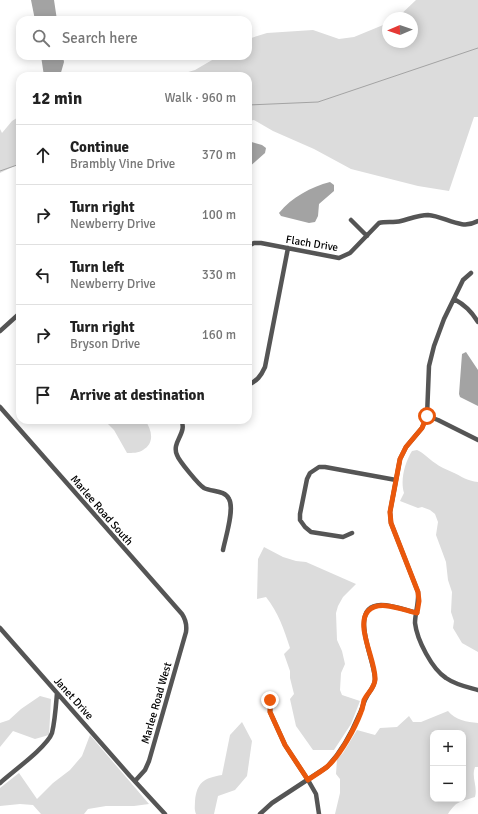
<!DOCTYPE html>
<html lang="en">
<head>
<meta charset="utf-8">
<style>
  body { margin:0; font-family:Signika,sans-serif; background:#f6f6f6; color:#222 }
  .controls { position:absolute; right:12px; bottom:12px; display:grid; overflow:hidden; border-radius:8px; box-shadow:0 2px 10px #0003 }
  .controls button { width:36px; height:36px; display:grid; place-items:center; padding:0; border:0; border-bottom:1px solid #e0e0e0; background:#fff; color:#222; font:20px sans-serif }
  .compass { position:absolute; left:382px; top:12px; width:36px; height:36px; border-radius:50%; background:#fff; box-shadow:0 2px 10px #0003; rotate:268deg }
  .stop { position:absolute; width:12px; height:12px; margin:-9px; border:3px solid #ea580c; border-radius:50%; background:#fff }
  .stop.end { background:#ea580c; border-color:#fff; box-shadow:0 1px 4px #0008 }
  .list { margin:0; padding:0; list-style:none }
  h2 { display:flex; justify-content:space-between; align-items:center; height:52px; margin:0; padding:0 16px; font-size:17px }
  h2 small { font-size:13px; font-weight:400; color:#767676 }
  .list li { display:grid; grid-template-columns:26px 1fr auto; gap:12px; align-items:center; box-sizing:border-box; height:60px; padding:0 16px; border-top:1px solid #e0e0e0 }
  .list b { display:block; font-size:15px; white-space:nowrap }
  .list p { margin:0; font-size:13px; white-space:nowrap; color:#767676 }
  .list em { font-size:13px; font-style:normal; color:#767676 }
  .icon { flex:none; width:22px; height:22px; fill:none; stroke:currentColor; stroke-width:2; stroke-linecap:round; stroke-linejoin:round }
  .map { position:relative; flex:none; width:478px; height:814px; overflow:hidden }
  .search { position:absolute; background:#fff; box-shadow:0 2px 10px #0003; left:16px; top:16px; width:236px; height:44px; display:flex; align-items:center; gap:10px; box-sizing:border-box; padding:0 14px; border-radius:12px; color:#767676; font-size:15px }
  .panel { position:absolute; background:#fff; box-shadow:0 2px 10px #0003; left:16px; top:72px; width:236px; height:352px; border-radius:12px }
  .map>svg:first-child { display:block }
  .green { fill:#dcdcdc; fill-rule:evenodd }
  .water { fill:#a3a3a3 }
  .lines { fill:none; stroke-linecap:round; stroke-linejoin:round }
  .stream { stroke:#a3a3a3; stroke-width:1 }
  .minor { stroke:#555; stroke-width:4.5 }
  .route { stroke:#ea580c; stroke-width:5 }
  .labels { text-anchor:middle; stroke-width:4; stroke-linejoin:round; paint-order:stroke }
  .street-label { font-size:11px; fill:#000; stroke:#fff }
</style>
</head>
<body>
<div class="map">
<svg width="478" height="814" viewBox="0 0 478 814">
  <rect width="100%" height="100%" fill="#fff"/>
  <!-- green -->
  <path class="green" d="M416,0H478V117H474L449,191L418,186L351,169L314,149L273,131L254,120L248,121V76H175L195,70L219,56H248V39L267,33L313,30L339,39L354,37L388,23V42H412V18H397Z
    M20,116V163L0,173V129L2,133L12,121Z
    M104,420H145C152,430 155,443 143,450C139,453 132,453 127,453L114,430Z
    M417,450C424,453 429,459 435,463C440,467 446,469 452,472C461,476 467,481 478,482V652L462,643L453,628L454,621L451,612L452,592L448,580L446,562L436,535L438,522L435,514L430,510L422,507L418,508L400,501L404,493C400,480 405,462 412,451Z
    M264,547L283,557L296,561L306,562L356,584L343,597L338,606L336,613L337,640L342,651L345,664L341,673L340,690L342,695L360,701L351,724L334,750H313L296,726L290,699L294,694L290,678V671L284,654L290,648C284,629 278,612 266,597L257,599L258,559Z
    M40,696L51,699L49,735L35,739L13,731L0,747V723L9,720L21,709Z
    M448,711C455,720 467,722 478,723V767H475C471,778 478,786 475,797C461,802 457,800 448,814H335L340,793V779L336,774L337,759L343,753L357,730L375,735L380,728L397,727L409,716L413,722H421ZM433,733H463V799H433Z
    M242,722L252,741L247,776L235,790L218,796L214,814H196C194,809 195,806 195,801C197,782 204,778 222,775L230,735Z
    M90,735L149,804L134,806H106L88,809L84,814H41L33,805L20,804L0,806V788L19,773L37,799L53,783L70,770L82,756Z"/>
  <!-- water -->
  <path class="water" d="M31,0H54L57,20H35Z
    M41,56H63L64,62L60,76H44Z
    M248,141L262,145L266,148L265,153L248,168Z
    M330,182L334,185V191L319,204L318,216L315,222L309,223L281,216L279,213C292,197 311,187 330,182Z
    M466,352L478,370V406L460,397L459,394L462,354Z"/>
  <g class="lines">
    <!-- stream -->
    <path class="stream" d="M248,105L318,102L478,48
      M0,171L20,164"/>
    <!-- minor -->
    <path class="minor" d="M351,220L367,236
      M248,246L254,243H261L339,258L350,253L379,223C386,221 393,223 401,221C409,219 419,215 428,215C445,216 461,231 478,221
      M471,273L463,280L444,319L434,346L429,366L427,416L422,428L406,447L400,459L390,512L391,523L418,592C419,603 415,613 415,623C417,640 432,669 446,678C456,685 467,687 478,690
      M454,299C465,305 471,311 478,322
      M0,331L20,313
      M248,385C257,381 261,376 265,367L288,248
      M0,407L182,614C186,620 187,625 186,632L149,761L145,770L135,781
      M427,416L438,420L478,440
      M181,420C188,433 171,442 177,455C179,461 199,485 204,488C212,492 225,490 229,499C235,509 225,539 223,550
      M352,533L343,537L311,532L305,527L300,520V514L307,479L310,473L319,467H325L396,480
      M0,628L130,776L165,814
      M271,700L270,712L285,745L308,780L316,794L319,814
      M0,783C12,772 47,747 52,733C55,721 56,705 57,693
      M260,814L272,803L327,767C341,752 351,734 359,715C362,710 363,703 366,698C369,691 374,688 375,680C376,662 346,606 381,605C392,605 406,610 417,613"/>
  </g>
  <g class="lines">
    <!-- route -->
    <path class="route" d="M270,700V712L285,745L308,780C315,775 322,771 328,766C341,754 355,728 361,712C363,708 363,704 364,700C368,692 375,688 375,679C376,661 355,626 368,611C379,599 403,610 417,613L419,601L418,592L391,523L390,512L400,459L406,447L422,428L427,416"/>
  </g>
  <g class="labels">
    <!-- street labels -->
    <g class="street-label">
      <text transform="translate(312 243) rotate(9)" y="4">Flach Drive</text>
      <text transform="translate(102 510) rotate(49)" y="4">Marlee Road South</text>
      <text transform="translate(74 698) rotate(48)" y="4">Janet Drive</text>
      <text transform="translate(156 703) rotate(-74)" y="4">Marlee Road West</text>
    </g>
  </g>
</svg>
<div class="controls">
<button>+</button>
<button>−</button>
</div>
<svg class="compass" viewBox="-18 -18 36 36"><path d="M0-13l5 13h-10z" fill="#e53935"/><path d="M0 13l5-13h-10z" fill="#767676"/></svg>
<div class="stop" style="left:427px;top:416px"></div>
<div class="stop end" style="left:270px;top:700px"></div>
<div class="search"><svg class="icon" aria-label="search" viewBox="0 0 24 24"><circle cx="10" cy="10" r="6"/><path d="M15 15l6 6"/></svg>Search here</div>
<section class="panel">
<h2>12 min<small>Walk · 960 m</small></h2>
<ul class="list">
<li><svg class="icon" aria-label="ahead" viewBox="0 0 24 24"><path d="M12 20V5M6 11l6-6 6 6"/></svg><div><b>Continue</b><p>Brambly Vine Drive</p></div><em>370 m</em></li>
<li><svg class="icon" aria-label="right" viewBox="0 0 24 24"><path d="M7 20v-9h11M14 6l5 5-5 5"/></svg><div><b>Turn right</b><p>Newberry Drive</p></div><em>100 m</em></li>
<li><svg class="icon" aria-label="left" viewBox="0 0 24 24"><path d="M17 20v-9H6M10 6l-5 5 5 5"/></svg><div><b>Turn left</b><p>Newberry Drive</p></div><em>330 m</em></li>
<li><svg class="icon" aria-label="right" viewBox="0 0 24 24"><path d="M7 20v-9h11M14 6l5 5-5 5"/></svg><div><b>Turn right</b><p>Bryson Drive</p></div><em>160 m</em></li>
<li><svg class="icon" aria-label="arrive" viewBox="0 0 24 24"><path d="M6 21V4h12l-3 4 3 4H6"/></svg><div><b>Arrive at destination</b></div></li>
</ul>
</section>
</div>
</body>
</html>
